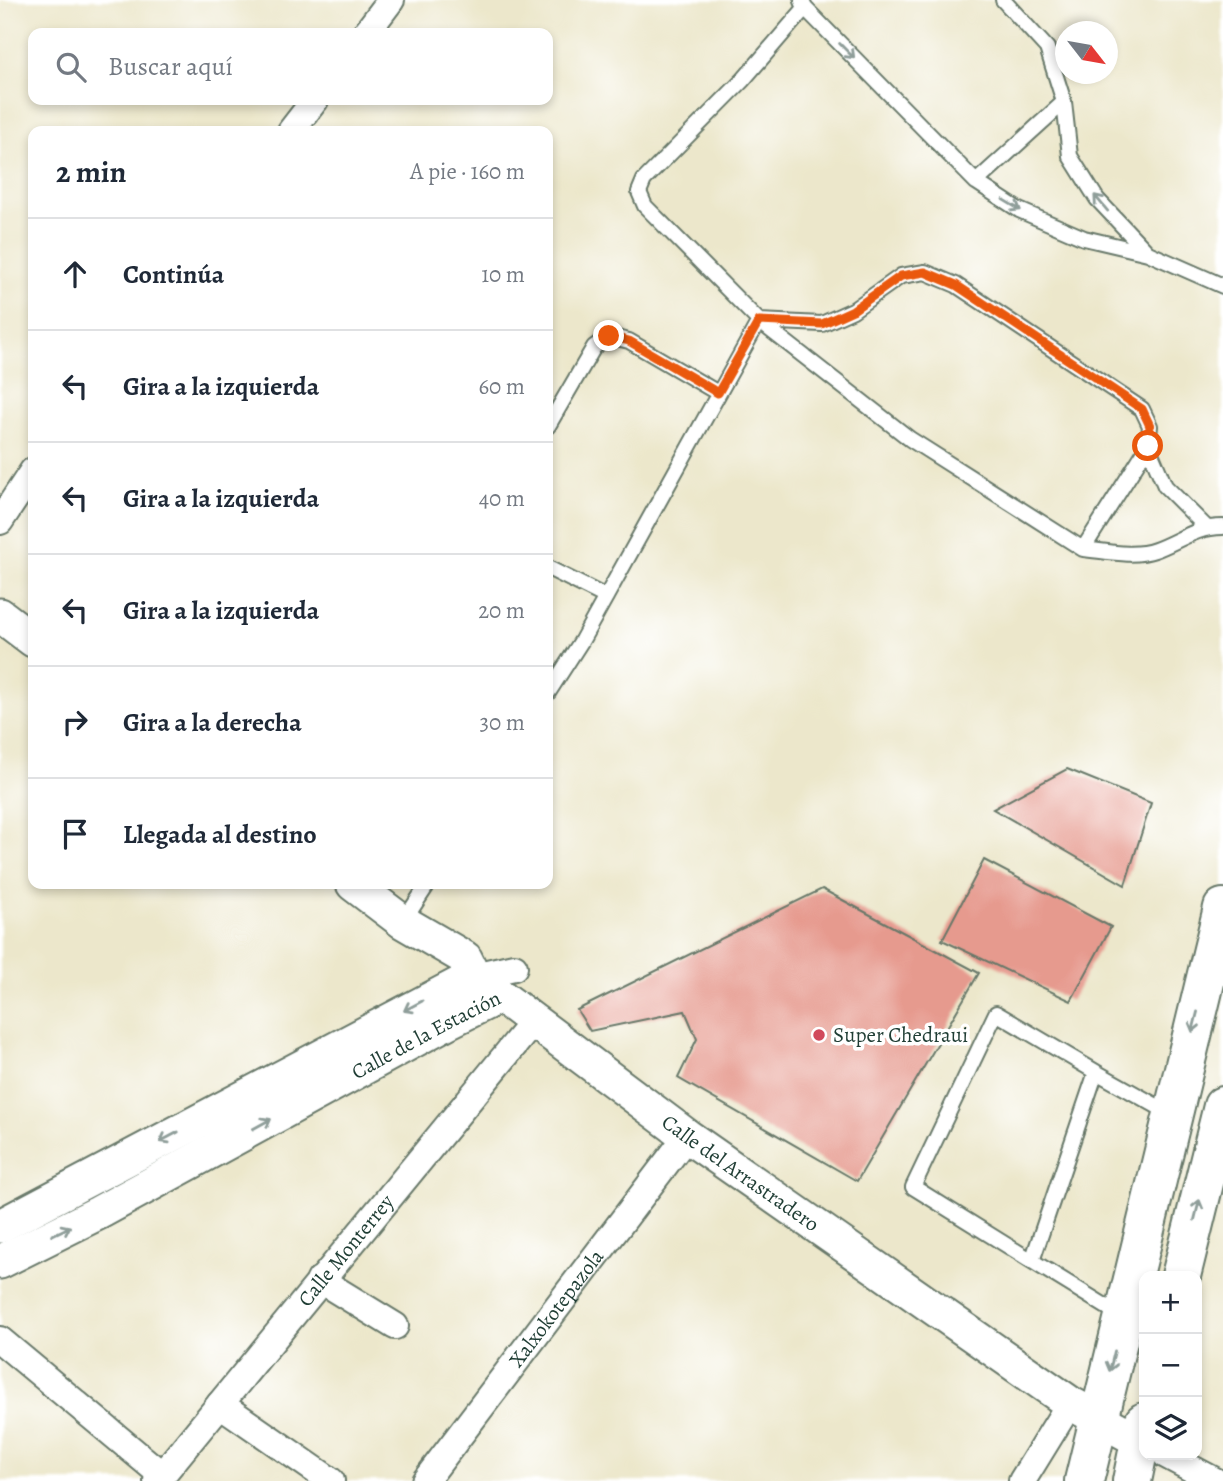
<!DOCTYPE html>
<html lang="es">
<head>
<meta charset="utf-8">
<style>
  body { margin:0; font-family:Alegreya,serif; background:#f2f2f3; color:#1f2937 }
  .controls { position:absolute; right:21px; bottom:21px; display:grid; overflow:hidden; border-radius:14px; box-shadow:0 4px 10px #0003 }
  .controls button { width:63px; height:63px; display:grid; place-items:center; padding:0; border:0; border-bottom:2px solid #e0e1e3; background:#fff; color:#1f2937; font:35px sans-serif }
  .compass { position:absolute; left:1055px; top:21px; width:63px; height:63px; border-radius:50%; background:#fff; box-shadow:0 4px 10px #0003; rotate:121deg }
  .stop { position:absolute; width:21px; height:21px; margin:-16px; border:5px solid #ea580c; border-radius:50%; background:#fff }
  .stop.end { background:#ea580c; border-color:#fff; box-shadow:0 2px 7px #0008 }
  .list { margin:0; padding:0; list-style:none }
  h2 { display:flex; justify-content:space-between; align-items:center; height:91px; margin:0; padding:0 28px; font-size:30px }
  h2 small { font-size:23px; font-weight:400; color:#747a83 }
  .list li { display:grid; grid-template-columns:46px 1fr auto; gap:21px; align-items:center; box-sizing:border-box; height:112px; padding:0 28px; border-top:2px solid #e0e1e3 }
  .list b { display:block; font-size:26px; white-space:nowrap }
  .list em { font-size:23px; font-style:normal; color:#747a83 }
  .icon { flex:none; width:38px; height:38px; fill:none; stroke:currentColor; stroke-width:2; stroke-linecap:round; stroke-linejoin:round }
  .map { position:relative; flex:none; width:1223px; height:1481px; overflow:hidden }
  .search { position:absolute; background:#fff; box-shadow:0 4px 10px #0003; left:28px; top:28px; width:525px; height:77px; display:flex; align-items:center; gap:18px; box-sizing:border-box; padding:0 24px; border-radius:14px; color:#747a83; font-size:26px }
  .panel { position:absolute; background:#fff; box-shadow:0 4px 10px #0003; left:28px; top:126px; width:525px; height:763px; border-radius:14px }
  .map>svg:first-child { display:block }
  .building { fill:#e69a8e }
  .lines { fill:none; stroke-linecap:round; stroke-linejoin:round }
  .service-casing { stroke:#677869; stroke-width:18 }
  .minor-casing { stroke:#677869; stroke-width:30 }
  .tertiary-casing { stroke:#677869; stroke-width:37 }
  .primary-casing { stroke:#677869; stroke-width:42 }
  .service { stroke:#fff; stroke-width:14 }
  .minor { stroke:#fff; stroke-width:26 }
  .tertiary { stroke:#fff; stroke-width:33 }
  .primary { stroke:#fff; stroke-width:38 }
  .oneway { stroke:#8f9e9a }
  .route { stroke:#ea580c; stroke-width:9 }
  .poi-dot { fill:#d1495b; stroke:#fff; stroke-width:2.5 }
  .labels { text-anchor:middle; stroke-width:7; stroke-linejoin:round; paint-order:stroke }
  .street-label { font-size:21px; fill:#1f3d34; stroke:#fff }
  .poi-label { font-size:21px; fill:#1f3d34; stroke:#fff; text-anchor:start }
</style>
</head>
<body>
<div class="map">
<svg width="1223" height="1481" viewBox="0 0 1223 1481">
  <rect width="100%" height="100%" fill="#fff"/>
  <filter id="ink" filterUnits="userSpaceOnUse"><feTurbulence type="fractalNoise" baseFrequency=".0143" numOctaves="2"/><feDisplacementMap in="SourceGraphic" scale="14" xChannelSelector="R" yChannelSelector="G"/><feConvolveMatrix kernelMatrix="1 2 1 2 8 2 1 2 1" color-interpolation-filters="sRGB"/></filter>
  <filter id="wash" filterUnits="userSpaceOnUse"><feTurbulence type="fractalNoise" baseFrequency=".00686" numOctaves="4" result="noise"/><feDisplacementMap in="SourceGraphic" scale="28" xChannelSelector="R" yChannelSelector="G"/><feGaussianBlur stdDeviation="1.57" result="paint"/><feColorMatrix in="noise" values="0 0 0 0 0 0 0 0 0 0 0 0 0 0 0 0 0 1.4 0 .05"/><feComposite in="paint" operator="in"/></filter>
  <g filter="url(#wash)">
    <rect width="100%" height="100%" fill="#ece7cb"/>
    <g id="blocks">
      <!-- building -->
      <path class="building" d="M1067,769L1151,803L1125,885L993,809Z
        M984,860L1111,927L1071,1001L942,940Z
        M822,889L979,973L857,1181L678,1078L697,1039L685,1011L590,1031L577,1010Z"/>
    </g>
  </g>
  <g filter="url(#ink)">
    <use href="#blocks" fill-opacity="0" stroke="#677869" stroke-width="2"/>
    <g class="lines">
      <!-- service casing -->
      <g class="service-casing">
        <path id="service" d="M1003,0L1047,48L1064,102L1070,156L1097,199L1147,252
          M802,1L805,8L976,182L1019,210L1084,238L1148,253L1223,286
          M976,182L1064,102
          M548,426L594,347L609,336L629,341L718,393
          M1148,446L1165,486L1206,527
          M1083,549C1105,551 1133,558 1155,550C1180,541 1195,527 1223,527
          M548,568L606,597
          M548,693L582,640L759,321L822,324L853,310L901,276L925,272L956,285L1142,409L1150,426L1148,446L1083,549L910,439L759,321L645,206L639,192L644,180L743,80L805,8
          M403,922L428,884
          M1032,1261L913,1187L996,1013L1096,1072
          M1123,1317L1032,1261L1096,1072L1171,1114"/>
      </g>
      <!-- minor casing -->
      <g class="minor-casing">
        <g id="minor">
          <path d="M366,33L391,0"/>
          <path d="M291,131L315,100"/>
          <path d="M0,521L33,471"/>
          <path d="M474,976L514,967"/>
          <path d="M320,1280L395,1326"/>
          <path d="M0,1340L162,1475"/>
          <path d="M220,1404L331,1481"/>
          <path d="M1166,1455L1215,1481"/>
          <path id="s1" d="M157,1481L533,1022"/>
          <path id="s2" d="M425,1481L687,1136"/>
          <path d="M1022,1481L1070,1403"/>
        </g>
      </g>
      <!-- tertiary casing -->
      <g class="tertiary-casing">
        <g id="tertiary">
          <path d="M0,615L33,640"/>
          <path id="s3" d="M353,884L403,922L465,958L474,976L687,1136L1070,1403L1140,1441"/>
          <path d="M0,1226L474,976"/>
          <path id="s4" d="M0,1262L98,1213L446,1023L500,996"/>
        </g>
      </g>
      <!-- primary casing -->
      <g class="primary-casing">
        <path id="primary" d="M1181,1276L1223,1106
          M1084,1481L1223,908
          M1132,1481L1144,1422"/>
      </g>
      <!-- service -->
      <use href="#service" class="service"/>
      <!-- minor -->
      <use href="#minor" class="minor"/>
      <!-- tertiary -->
      <use href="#tertiary" class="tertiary"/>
      <!-- primary -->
      <use href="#primary" class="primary"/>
    </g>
    <!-- one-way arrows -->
    <defs><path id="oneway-shaft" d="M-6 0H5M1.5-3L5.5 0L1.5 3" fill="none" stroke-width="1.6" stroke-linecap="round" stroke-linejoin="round" transform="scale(1.75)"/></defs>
    <g class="oneway">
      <use href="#oneway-shaft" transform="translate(847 51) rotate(45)"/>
      <use href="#oneway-shaft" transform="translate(1101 203) rotate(-130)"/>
      <use href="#oneway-shaft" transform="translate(1012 205) rotate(31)"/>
      <use href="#oneway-shaft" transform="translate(413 1006) rotate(152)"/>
      <use href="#oneway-shaft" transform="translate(1195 1022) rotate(104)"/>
      <use href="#oneway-shaft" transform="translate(262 1124) rotate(-29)"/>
      <use href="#oneway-shaft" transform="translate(169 1137) rotate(152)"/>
      <use href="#oneway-shaft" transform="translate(1197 1210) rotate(-76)"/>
      <use href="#oneway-shaft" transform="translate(61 1231) rotate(-26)"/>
      <use href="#oneway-shaft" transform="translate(1112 1361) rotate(104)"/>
    </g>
  </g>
  <g class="lines" filter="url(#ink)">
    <!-- route -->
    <path class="route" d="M609,336L629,341L718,393L759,321L822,324L853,310L901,276L925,272L956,285L1142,409L1150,426L1148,446"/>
  </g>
  <!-- markers -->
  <circle class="poi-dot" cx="819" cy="1035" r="7"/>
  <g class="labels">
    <!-- street labels -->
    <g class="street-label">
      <text dy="7" stroke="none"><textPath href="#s4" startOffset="483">Calle de la Estación</textPath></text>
      <text dy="7" stroke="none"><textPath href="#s3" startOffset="486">Calle del Arrastradero</textPath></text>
      <text dy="7" stroke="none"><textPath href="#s1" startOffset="298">Calle Monterrey</textPath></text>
      <text dy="7" stroke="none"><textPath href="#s2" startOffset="217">Xalxokotepazola</textPath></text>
    </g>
    <!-- poi labels -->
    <g class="poi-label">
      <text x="833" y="1042">Super Chedraui</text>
    </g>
  </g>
</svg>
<div class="controls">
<button>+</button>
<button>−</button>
<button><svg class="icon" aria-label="layers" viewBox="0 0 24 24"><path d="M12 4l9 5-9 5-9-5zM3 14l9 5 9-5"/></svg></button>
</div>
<svg class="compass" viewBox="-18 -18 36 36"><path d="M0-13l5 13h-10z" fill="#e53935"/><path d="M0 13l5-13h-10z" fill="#747a83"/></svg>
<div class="stop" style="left:1148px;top:446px"></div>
<div class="stop end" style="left:609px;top:336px"></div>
<div class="search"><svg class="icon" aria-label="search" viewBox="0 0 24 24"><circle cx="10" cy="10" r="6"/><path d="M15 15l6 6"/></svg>Buscar aquí</div>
<section class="panel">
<h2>2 min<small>A pie · 160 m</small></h2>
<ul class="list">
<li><svg class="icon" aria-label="ahead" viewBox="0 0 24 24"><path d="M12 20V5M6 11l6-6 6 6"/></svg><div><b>Continúa</b></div><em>10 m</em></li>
<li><svg class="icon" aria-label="left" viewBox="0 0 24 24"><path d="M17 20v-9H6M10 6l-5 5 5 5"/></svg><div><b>Gira a la izquierda</b></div><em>60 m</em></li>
<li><svg class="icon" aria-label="left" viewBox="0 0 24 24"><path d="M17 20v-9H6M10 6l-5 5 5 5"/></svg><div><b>Gira a la izquierda</b></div><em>40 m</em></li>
<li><svg class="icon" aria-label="left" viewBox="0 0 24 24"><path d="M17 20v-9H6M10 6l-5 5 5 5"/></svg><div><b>Gira a la izquierda</b></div><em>20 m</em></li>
<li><svg class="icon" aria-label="right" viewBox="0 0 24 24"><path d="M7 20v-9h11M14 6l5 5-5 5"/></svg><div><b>Gira a la derecha</b></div><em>30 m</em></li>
<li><svg class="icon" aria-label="arrive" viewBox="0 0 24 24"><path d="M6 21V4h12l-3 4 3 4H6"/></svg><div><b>Llegada al destino</b></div></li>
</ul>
</section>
</div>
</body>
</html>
